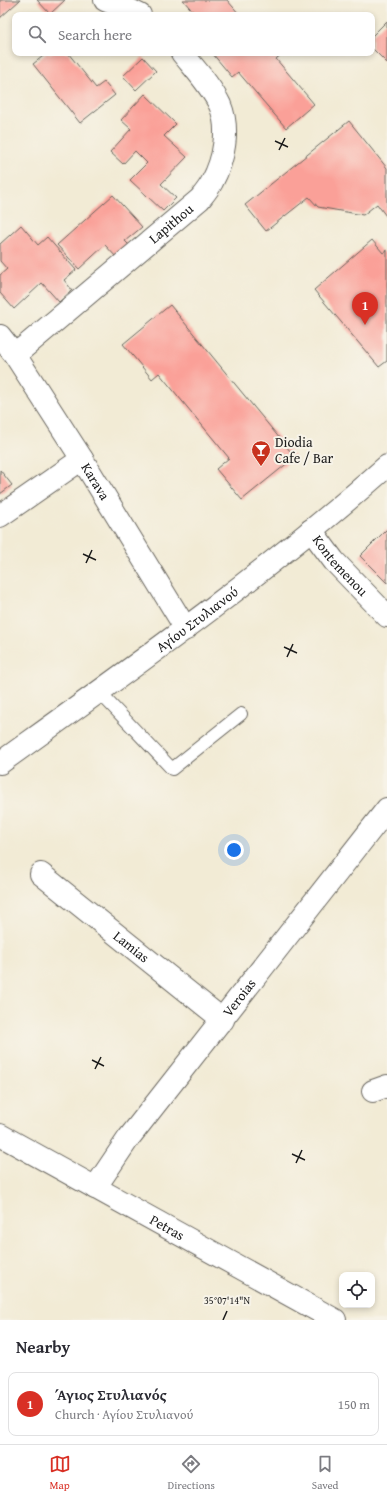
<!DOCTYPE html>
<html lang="en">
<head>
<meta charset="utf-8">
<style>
  body { margin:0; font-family:"Gentium Book Plus",serif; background:#f7f7f7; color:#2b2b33 }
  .controls { position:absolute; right:12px; bottom:12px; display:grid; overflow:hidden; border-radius:8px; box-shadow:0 2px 6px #0003 }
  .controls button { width:36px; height:36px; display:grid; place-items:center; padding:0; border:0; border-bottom:1px solid #e1e1e2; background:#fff; color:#2b2b33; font:20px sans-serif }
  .you { position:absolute; left:234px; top:850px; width:14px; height:14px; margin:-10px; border:3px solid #fff; border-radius:50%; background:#1a73e8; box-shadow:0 0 0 6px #1a73e833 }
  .badge { display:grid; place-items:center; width:26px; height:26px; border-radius:50%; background:#d93025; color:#fff; font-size:13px; font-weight:700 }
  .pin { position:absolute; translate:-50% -33px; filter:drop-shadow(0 1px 2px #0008) }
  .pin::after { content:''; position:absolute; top:21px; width:14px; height:12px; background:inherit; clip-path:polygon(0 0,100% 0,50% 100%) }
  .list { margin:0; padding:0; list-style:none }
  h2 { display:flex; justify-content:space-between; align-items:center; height:52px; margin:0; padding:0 16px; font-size:17px }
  h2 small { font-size:13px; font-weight:400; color:#7c7c81 }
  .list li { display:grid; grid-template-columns:26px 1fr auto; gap:12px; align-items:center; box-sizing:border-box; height:64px; margin:0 8px 8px; padding:0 8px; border:1px solid #e1e1e2; border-radius:8px }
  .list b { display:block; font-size:15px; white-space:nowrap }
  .list p { margin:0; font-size:13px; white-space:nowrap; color:#7c7c81 }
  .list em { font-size:13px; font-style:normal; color:#7c7c81 }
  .icon { flex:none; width:22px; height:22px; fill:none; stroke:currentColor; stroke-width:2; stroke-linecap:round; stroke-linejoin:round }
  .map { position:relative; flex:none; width:387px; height:1320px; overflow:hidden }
  .search { position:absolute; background:#fff; box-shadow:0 2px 6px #0003; left:12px; right:12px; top:12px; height:44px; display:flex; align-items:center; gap:10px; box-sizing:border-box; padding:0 14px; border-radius:8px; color:#7c7c81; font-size:15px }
  .sheet { height:124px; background:#fff }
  nav { display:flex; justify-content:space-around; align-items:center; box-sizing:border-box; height:56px; border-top:1px solid #e1e1e2; background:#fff; font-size:11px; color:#7c7c81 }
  nav a { display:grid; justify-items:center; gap:2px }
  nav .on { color:#d93025 }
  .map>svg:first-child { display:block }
  .building { fill:#faa098 }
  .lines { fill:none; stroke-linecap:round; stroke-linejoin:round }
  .service-casing { stroke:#67645d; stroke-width:14 }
  .minor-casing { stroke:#67645d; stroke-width:24 }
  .tertiary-casing { stroke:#67645d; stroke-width:24 }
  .service { stroke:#fff; stroke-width:12 }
  .minor { stroke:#fff; stroke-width:22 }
  .tertiary { stroke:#fff; stroke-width:22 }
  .ticks { fill:none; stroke:#1c1c1c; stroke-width:1.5 }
  .labels { text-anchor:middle; stroke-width:4; stroke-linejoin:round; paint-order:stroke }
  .street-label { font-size:14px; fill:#1c1c1c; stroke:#f7f3e8 }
  .poi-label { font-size:14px; fill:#1c1c1c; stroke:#f7f3e8; text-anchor:start }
  .ticks-label { font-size:10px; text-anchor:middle; fill:#1c1c1c; stroke:#f7f3e8; stroke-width:4; stroke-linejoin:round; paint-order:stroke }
</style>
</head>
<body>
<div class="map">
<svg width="387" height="1320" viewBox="0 0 387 1320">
  <rect width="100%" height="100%" fill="#f7f3e8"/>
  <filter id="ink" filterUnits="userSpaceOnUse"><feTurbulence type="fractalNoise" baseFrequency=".025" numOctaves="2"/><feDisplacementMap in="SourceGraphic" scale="8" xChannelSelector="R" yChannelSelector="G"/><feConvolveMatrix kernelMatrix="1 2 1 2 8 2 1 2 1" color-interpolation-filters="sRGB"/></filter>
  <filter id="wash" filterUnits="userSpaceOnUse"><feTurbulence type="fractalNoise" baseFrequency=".012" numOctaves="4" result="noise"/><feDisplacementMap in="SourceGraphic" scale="16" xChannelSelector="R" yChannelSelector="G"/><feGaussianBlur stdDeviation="0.9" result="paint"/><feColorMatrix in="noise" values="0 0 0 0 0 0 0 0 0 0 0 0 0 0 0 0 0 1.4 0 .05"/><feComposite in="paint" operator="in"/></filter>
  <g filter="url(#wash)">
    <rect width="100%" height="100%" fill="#f2ebd5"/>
    <g id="blocks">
      <!-- building -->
      <path class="building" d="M0,0H20L0,18Z
        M37,0H65L50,14Z
        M183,0H227L240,15H196Z
        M387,21V63L372,48V36Z
        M47,53H68L96,88L104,82L115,95L80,123L33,64Z
        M212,53H283L276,59L314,104L286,128L238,72L232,77Z
        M143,57L156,71L136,90L123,76Z
        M145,94L176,124L164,136L187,157L161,184L176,198L163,211L130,180L147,163L135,151L123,164L110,152L131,129L121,120Z
        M349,121L387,168V215L386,216L377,204L363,215L318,207L309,197L266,231L245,205Z
        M113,195L142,227L125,241L130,246L117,258L105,245L79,269L57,245Z
        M21,225L38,245L47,237L76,270L64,280L72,290L59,302L42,283L14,309L0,293V275L7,269L0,261V244Z
        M372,240L383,253L387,250V361L379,367L314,290Z
        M170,305L295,457L242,500L216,469L229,458L159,373L152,379L123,344Z
        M0,470L12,485L0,494Z
        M387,529V583L360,556Z"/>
    </g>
  </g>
  <g filter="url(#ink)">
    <use href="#blocks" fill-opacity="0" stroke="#67645d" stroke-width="1"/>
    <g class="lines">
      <!-- service casing -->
      <g class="service-casing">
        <path id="service" d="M99,692L172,769L241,714"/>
      </g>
      <!-- minor casing -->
      <g class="minor-casing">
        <g id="minor">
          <path d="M105,0L130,10L140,15"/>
          <path id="s1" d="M15,355L200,199C204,194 209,188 212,182C224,160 230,129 220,105C211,86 195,69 182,53"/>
          <path d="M0,516L82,459"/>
          <path id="s2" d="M311,530L334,561L387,616"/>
          <path id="s3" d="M41,874L223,1020"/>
          <path d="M373,1091L387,1086"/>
          <path id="s4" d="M0,1135L335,1320"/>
          <path id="s5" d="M95,1188L128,1139L387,809"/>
        </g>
      </g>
      <!-- tertiary casing -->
      <g class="tertiary-casing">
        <g id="tertiary">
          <path id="s6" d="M0,336L15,355L82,459L186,629"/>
          <path id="s7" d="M0,763C132,668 265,574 387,466"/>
        </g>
      </g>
      <!-- service -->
      <use href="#service" class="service"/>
      <!-- minor -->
      <use href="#minor" class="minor"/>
      <!-- tertiary -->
      <use href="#tertiary" class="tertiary"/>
    </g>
  </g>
  <!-- ticks -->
  <path class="ticks" d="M275,141L288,147M279,150L285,138M83,554L96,560M86,563L92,550M284,647L297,653M287,657L293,644M92,1060L104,1066M95,1069L101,1057M292,1154L305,1160M296,1163L302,1150M223,1320L227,1311"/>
  <!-- icons -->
  <defs>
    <g id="bar-pin" transform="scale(1)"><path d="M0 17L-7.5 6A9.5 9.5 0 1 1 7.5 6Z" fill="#c8321e" stroke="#f7f3e8"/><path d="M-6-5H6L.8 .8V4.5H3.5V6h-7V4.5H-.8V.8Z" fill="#fff"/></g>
  </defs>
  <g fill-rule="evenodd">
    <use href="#bar-pin" x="261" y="450"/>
  </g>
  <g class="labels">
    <!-- street labels -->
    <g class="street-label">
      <text dy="5" stroke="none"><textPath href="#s1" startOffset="204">Lapithou</textPath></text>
      <text dy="5" stroke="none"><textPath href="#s6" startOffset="174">Karava</textPath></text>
      <text dy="5" stroke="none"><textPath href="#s2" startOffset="46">Kontemenou</textPath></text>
      <text dy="5" stroke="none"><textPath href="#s7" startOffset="244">Αγίου Στυλιανού</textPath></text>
      <text dy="5" stroke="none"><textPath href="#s3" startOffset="116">Lamias</textPath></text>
      <text dy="5" stroke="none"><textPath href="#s5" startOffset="239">Veroias</textPath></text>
      <text dy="5" stroke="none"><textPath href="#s4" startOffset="191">Petras</textPath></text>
    </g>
    <!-- poi labels -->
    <g class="poi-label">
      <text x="275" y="447">Diodia<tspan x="275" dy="16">Cafe / Bar</tspan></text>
    </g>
  </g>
  <g class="ticks-label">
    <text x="227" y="1304">35°07'14"N</text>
  </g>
</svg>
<div class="controls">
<button><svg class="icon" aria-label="locate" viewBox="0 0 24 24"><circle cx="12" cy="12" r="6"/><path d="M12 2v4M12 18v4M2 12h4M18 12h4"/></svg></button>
</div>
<div class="you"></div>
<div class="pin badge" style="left:365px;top:325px">1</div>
<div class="search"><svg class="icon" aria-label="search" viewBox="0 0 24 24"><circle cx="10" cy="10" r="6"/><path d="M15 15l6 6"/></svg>Search here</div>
</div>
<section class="sheet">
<h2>Nearby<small></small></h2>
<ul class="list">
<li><span class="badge">1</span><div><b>Άγιος Στυλιανός</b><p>Church · Αγίου Στυλιανού</p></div><em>150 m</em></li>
</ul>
</section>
<nav>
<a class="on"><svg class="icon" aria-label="map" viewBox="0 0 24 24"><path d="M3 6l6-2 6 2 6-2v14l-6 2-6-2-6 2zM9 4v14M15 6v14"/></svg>Map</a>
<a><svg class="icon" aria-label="directions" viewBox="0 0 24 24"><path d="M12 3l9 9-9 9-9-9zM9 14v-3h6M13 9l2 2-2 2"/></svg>Directions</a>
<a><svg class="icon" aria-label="saved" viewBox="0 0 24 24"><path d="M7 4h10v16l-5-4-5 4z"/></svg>Saved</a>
</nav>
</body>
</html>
